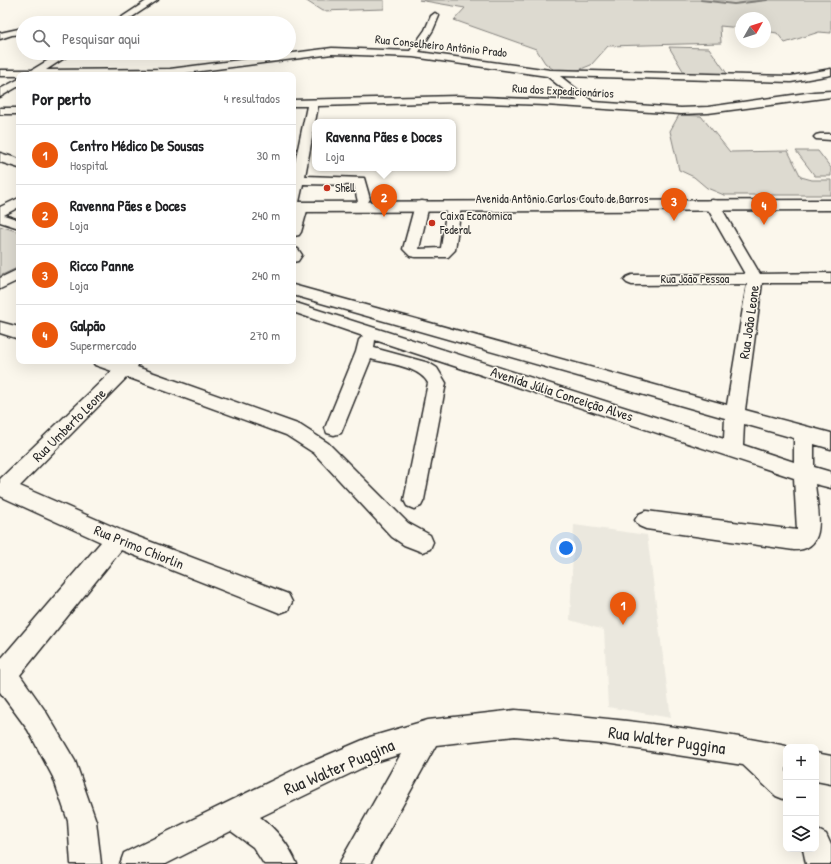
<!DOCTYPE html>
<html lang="pt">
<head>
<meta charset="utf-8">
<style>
  body { margin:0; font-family:"Patrick Hand",sans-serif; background:#f2f2f2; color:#202124 }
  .controls { position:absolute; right:12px; bottom:12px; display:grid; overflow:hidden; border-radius:8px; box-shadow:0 4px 16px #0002 }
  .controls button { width:36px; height:36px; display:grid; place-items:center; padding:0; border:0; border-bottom:1px solid #e0e0e0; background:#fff; color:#202124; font:20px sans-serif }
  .compass { position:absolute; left:735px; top:12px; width:36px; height:36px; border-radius:50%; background:#fff; box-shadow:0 4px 16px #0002; rotate:51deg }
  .you { position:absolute; left:566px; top:548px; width:14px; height:14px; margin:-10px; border:3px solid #fff; border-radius:50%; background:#1a73e8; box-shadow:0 0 0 6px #1a73e833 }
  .badge { display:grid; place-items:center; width:26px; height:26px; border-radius:50%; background:#ea580c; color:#fff; font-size:13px; font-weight:700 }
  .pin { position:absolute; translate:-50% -33px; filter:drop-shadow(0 1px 2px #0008) }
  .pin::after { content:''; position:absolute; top:21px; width:14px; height:12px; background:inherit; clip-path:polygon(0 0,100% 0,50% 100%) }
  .popup { position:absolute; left:312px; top:119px; width:144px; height:52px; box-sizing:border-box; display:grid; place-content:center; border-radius:8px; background:#fff; filter:drop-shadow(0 1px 3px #0005); font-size:13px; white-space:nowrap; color:#757577 }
  .popup b { font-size:15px; color:#202124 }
  .popup::after { content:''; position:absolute; left:50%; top:100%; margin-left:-8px; border:8px solid transparent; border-top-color:#fff }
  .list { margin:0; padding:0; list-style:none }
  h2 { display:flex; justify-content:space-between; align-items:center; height:52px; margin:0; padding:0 16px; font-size:17px }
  h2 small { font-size:13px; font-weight:400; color:#757577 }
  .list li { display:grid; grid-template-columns:26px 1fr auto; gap:12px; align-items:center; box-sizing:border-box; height:60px; padding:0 16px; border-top:1px solid #e0e0e0 }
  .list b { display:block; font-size:15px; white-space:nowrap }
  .list p { margin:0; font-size:13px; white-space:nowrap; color:#757577 }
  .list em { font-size:13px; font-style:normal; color:#757577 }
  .icon { flex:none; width:22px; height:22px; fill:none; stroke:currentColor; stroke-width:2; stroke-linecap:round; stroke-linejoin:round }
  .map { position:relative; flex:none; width:831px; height:864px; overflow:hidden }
  .search { position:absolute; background:#fff; box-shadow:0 4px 16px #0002; left:16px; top:16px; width:280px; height:44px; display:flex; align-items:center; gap:10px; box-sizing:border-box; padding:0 14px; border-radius:22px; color:#757577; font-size:15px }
  .panel { position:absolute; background:#fff; box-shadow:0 4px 16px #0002; left:16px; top:72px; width:280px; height:292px; border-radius:8px }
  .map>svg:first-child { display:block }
  .built { fill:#ebe8de }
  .green { fill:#dddad0; stroke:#84827e }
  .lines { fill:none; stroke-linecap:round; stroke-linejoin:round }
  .stream { stroke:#7b7a75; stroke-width:2 }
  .minor-casing { stroke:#2b2b2b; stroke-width:3 }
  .major-casing { stroke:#2b2b2b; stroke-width:3 }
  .minor { fill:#fbf7ec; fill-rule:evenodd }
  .major { fill:#fbf7ec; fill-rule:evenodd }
  .poi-dot { fill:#c8321e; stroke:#fbf7ec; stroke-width:1.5 }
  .labels { text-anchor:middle; stroke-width:3; stroke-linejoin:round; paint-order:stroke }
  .far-street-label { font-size:12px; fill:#2b2b2b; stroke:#fbf7ec }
  .far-poi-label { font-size:12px; fill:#2b2b2b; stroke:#fbf7ec; text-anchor:start }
  .street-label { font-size:14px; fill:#2b2b2b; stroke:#fbf7ec }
  .near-street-label { font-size:17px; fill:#2b2b2b; stroke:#fbf7ec }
</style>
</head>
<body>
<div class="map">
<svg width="831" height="864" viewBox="0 0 831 864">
  <rect width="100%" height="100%" fill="#fbf7ec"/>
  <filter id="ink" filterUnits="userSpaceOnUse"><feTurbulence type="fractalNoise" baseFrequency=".025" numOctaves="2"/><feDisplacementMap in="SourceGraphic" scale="8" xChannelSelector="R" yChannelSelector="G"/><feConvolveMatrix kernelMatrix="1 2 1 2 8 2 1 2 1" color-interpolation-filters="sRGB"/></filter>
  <g filter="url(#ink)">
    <!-- built -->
    <path class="built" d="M574,525L647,535L671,718L608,707L604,630L570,620Z"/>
    <!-- green -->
    <path class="green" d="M305,0H384V9L322,11Z
      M419,0H831V33L819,32L785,43L777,33L765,31V18H741V28L720,26L721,43L608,46L591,65L576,71L554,70L545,63L536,49L454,20L465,8Z
      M669,47L709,48L728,75L685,74Z
      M679,115L701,116L730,152L788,151L801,177L812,180H831V195H724L707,188L694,177L679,170L670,131Z
      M796,151H818L831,168V176H815Z
      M0,226L19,232V267L0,276Z"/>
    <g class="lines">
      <!-- stream -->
      <path class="stream" d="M701,0L734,4L767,0"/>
      <!-- minor casing -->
      <g class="minor-casing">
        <path id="minor" d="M148,0H158L123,23H113Z
          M435,13L439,16L433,30L419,52L550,70L791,76L831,69V75L791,82L560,76L593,102L681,108L708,107L814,92L831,91V97L708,113L681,114L545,105L458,102L318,106L305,176L364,178L370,199L368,202H358L354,185L303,184L299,202L294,203L293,172L307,106H293V100L458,96L578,101L547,76L413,57L332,54L170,75L0,76V70H32L60,53H72L46,70L170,69L332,48L410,51L425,30L431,16Z
          M23,28V34L12,35L0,39V33Z
          M19,79V86L0,97V89Z
          M0,108H19V114H0Z
          M820,134H831V140L816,139L814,137L816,135Z
          M19,198V207L4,215L19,220V228L0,222V207Z
          M712,200L717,201L719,204L760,274L831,273V283H762L745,410L831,433V449L814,444V467L831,472V488L815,484C817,508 830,550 794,550L646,529L639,526L635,520L639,514L646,511L797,530L794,478L375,340L374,348L429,363L437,368L446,383L424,500L421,506L414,509L407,506L404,500L428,383C419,366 388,364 371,359L341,433L334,435L327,433L325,428L356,352L359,340L363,336L293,312V302L724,439L725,418L293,295V285L727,405L747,284L632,285L627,283L624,280L627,277L632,275L745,274L705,204L707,201ZM744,424L794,438V462L743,445Z
          M422,201L427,202L429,205L419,249L441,248L447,206L449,203H459L461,206L455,250L448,257H415L410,256L403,249L415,205L417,202Z
          M301,203L306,204L308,207L301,232L299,235L294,236L293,211L296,204Z
          M293,248L298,249L302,255L298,261L293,262Z
          M19,269V280L0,289V278Z
          M0,322L19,327V339L0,333Z
          M92,361H140L137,367L300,425L328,443L408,523L430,535L433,542L430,549L422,552L404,545L392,537L314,453L286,435L127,377L20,486L125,532L288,594L292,602L288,610L280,613L121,550L20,675L46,712L75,761L96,821L101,864H71L68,821L53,777L28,730L0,692V660L101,542L0,496V479L112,371L95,365Z
          M515,710C606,718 697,727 786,746L787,747H786V800L776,796L743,765L604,744L515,736L436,745L370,864H339L401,754L372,763L260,817C276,829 289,845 297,864H264L253,847L231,831L166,864H120L124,853L302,766L370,737L428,720Z
          M816,753L831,756V784L816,781Z
          M816,829L826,834L831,845V864H806L803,849H816Z"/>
      </g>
      <!-- major casing -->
      <g class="major-casing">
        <path id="major" d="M0,153L19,159V168L0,162Z
          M831,200V210L293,212V202Z"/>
      </g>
      <!-- minor -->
      <use href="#minor" class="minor"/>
      <!-- major -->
      <use href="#major" class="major"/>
    </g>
  </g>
  <!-- markers -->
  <g class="poi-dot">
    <circle cx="327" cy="188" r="4"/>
    <circle cx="432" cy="223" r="4"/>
  </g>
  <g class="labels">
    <!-- far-street labels -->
    <g class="far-street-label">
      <text transform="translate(441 46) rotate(6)" y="4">Rua Conselheiro Antônio Prado</text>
      <text transform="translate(563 91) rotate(3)" y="4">Rua dos Expedicionários</text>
      <text x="562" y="203">Avenida Antônio Carlos Couto de Barros</text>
      <text x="695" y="283">Rua João Pessoa</text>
    </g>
    <!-- far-poi labels -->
    <g class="far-poi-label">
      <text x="335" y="192">Shell</text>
      <text x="440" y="220">Caixa Econômica<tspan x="440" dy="14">Federal</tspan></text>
    </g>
    <!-- street labels -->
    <g class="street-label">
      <text transform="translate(749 322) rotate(-82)" y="5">Rua João Leone</text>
      <text transform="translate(562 394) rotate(18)" y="5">Avenida Júlia Conceição Alves</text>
      <text transform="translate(69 425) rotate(-45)" y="5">Rua Umberto Leone</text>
      <text transform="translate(139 547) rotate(22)" y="5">Rua Primo Chiorlin</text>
    </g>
    <!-- near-street labels -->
    <g class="near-street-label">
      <text transform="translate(667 740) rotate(8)" y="6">Rua Walter Puggina</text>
      <text transform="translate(339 767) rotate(-23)" y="6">Rua Walter Puggina</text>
    </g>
  </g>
</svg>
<div class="controls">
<button>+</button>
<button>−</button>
<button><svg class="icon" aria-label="layers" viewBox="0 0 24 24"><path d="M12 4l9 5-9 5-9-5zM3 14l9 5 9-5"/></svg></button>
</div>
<svg class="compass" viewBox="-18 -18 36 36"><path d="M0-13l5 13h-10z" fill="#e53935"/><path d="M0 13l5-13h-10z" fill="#757577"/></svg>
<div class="you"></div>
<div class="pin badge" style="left:623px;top:625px">1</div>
<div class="pin badge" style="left:384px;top:217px">2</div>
<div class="popup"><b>Ravenna Pães e Doces</b>Loja</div>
<div class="pin badge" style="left:674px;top:221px">3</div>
<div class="pin badge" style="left:764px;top:225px">4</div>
<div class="search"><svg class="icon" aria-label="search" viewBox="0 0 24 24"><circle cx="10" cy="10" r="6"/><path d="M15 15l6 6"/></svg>Pesquisar aqui</div>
<section class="panel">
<h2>Por perto<small>4 resultados</small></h2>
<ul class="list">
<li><span class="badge">1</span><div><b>Centro Médico De Sousas</b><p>Hospital</p></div><em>30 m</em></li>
<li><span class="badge">2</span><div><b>Ravenna Pães e Doces</b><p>Loja</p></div><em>240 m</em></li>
<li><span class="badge">3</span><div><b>Ricco Panne</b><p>Loja</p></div><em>240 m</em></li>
<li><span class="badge">4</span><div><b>Galpão</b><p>Supermercado</p></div><em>270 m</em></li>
</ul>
</section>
</div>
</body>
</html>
